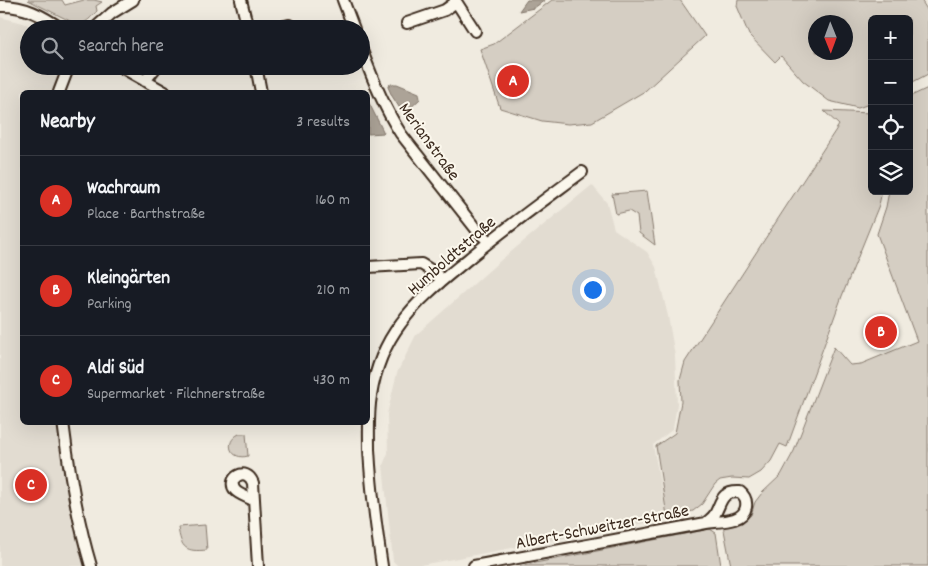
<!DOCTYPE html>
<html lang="en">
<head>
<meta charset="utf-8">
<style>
  body { margin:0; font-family:Dekko,sans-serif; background:#20242c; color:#f1f3f6 }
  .controls { position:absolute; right:15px; top:15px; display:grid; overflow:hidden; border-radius:8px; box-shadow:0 5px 20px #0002 }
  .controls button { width:45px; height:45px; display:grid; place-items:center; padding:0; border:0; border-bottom:1px solid #363941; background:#171b24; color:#f1f3f6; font:25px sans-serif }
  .compass { position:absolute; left:808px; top:15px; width:45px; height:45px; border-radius:50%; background:#171b24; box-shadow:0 5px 20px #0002; rotate:179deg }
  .you { position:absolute; left:592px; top:289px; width:18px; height:18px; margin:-12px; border:4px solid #fff; border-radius:50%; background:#1a73e8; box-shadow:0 0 0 8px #1a73e833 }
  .badge { display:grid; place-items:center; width:32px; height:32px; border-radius:50%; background:#d93025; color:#fff; font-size:16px; font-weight:700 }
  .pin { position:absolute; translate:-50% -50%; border:2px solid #fff; box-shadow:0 1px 5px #0006 }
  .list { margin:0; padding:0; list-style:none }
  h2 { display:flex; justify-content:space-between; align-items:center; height:65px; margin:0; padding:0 20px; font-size:21px }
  h2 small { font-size:16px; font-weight:400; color:#9ea1a6 }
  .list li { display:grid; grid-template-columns:32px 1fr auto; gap:15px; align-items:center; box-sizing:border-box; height:90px; padding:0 20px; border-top:1px solid #363941 }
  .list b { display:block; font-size:19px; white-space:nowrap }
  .list p { margin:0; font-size:16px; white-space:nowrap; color:#9ea1a6 }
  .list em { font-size:16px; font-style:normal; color:#9ea1a6 }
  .icon { flex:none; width:28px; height:28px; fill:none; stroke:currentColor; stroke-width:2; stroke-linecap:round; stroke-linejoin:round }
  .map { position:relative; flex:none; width:928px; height:566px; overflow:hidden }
  .search { position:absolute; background:#171b24; box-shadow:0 5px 20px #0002; left:20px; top:20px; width:350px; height:55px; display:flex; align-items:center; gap:12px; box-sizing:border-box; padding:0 18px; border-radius:28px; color:#9ea1a6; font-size:19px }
  .panel { position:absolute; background:#171b24; box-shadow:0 5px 20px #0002; left:20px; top:90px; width:350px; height:335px; border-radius:8px }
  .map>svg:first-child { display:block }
  .built { fill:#e2dcd1 }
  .green { fill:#d5cec3; stroke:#887c70; fill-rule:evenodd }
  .water { fill:#aca397; stroke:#7f7367 }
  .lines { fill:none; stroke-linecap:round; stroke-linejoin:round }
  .minor-casing { stroke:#3b2a1e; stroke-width:14 }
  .minor { stroke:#fbf7ec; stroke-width:10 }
  .labels { text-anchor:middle; stroke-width:4; stroke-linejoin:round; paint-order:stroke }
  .street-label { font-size:18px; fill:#3b2a1e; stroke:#fbf7ec }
</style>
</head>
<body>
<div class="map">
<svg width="928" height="566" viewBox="0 0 928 566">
  <rect width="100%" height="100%" fill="#f0ebe0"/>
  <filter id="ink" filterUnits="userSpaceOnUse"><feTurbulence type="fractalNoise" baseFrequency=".02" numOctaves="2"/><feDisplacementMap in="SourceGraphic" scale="10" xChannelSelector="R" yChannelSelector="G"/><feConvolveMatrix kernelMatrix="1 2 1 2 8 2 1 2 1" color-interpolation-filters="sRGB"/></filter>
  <g filter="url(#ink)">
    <!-- built -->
    <path class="built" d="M0,17L23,23L37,29H29V66H62L54,92H22V422L59,423L88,566H0Z
      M592,185L607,203L614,229L647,252L656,267L668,316L675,356L677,404L673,429L653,445L667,519L415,566H398L393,561L383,465L388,453L387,414L397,373L416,335L501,260Z"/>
    <!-- green -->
    <path class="green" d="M28,0H62L65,5L84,0H94L102,2L96,6L97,11C89,19 84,27 72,22Z
      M552,0H680L705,36L645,91L592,122L568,124L542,121L500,108L480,49L494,44Z
      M738,0H921L928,11V74L909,84V19H872V103L858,108L829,101L803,81L781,56L775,62L749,35L737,6ZM816,22H846V52H816Z
      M928,88V566H731L723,525L742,523L751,515L755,502L762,493L781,475L794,451L834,347L850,365L861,364L917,341L877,234L886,207L889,191H909V97Z
      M824,111L871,113L872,191H882L879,205L842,296L787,447L780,444L771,461L761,472L749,479L732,478L720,480L715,484L702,504L693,511L667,516L656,446L675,433L681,402L680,380L685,362L839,125Z
      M647,191L655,245L639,233L637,216L629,211L616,214L612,194Z
      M239,434H246L248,456C231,461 223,442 239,434Z
      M205,525L207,550C186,552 181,549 178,527Z
      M710,529L716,533L721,566H520Z"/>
    <!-- water -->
    <path class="water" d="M527,0H545L534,8L519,11Z
      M390,84H397L419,93L420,99L407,111L401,110L392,96L388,87Z
      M368,101L384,133L368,134Z"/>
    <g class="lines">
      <!-- minor casing -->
      <g class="minor-casing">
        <path id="minor" d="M241,0L248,29
          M343,0L354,29
          M455,0L475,31
          M0,6C24,5 43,16 62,29
          M407,23L445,10L456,2
          M94,29L112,13L133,0
          M272,29L289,25
          M361,48C372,78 384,108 401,134L476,229L489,242
          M119,66L165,92
          M256,66L261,92
          M145,81L157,66
          M59,92L69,66
          M368,267L421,264L434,272L442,280
          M63,422C69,471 77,519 91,566
          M253,500C248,497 239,495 235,490C226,479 246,465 253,483L258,566
          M382,566C376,527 371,488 369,449C369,431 368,413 371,396C375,370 385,344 401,323C419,298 444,279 467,260C504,229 543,201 582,172
          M474,566L706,523C719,521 743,523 746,507C747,500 745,496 740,492C721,491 722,501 715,514C713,518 709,520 706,523"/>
      </g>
      <!-- minor -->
      <use href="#minor" class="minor"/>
    </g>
  </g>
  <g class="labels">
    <!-- street labels -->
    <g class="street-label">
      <text transform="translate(430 141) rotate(54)" y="6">Merianstraße</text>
      <text transform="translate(451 255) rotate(-41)" y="6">Humboldtstraße</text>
      <text transform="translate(602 526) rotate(-11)" y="6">Albert-Schweitzer-Straße</text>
    </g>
  </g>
</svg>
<div class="controls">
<button>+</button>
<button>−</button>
<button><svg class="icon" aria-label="locate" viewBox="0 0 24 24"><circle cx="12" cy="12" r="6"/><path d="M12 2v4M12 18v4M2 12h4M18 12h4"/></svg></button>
<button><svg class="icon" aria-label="layers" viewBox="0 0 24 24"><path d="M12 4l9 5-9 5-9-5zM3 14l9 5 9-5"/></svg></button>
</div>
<svg class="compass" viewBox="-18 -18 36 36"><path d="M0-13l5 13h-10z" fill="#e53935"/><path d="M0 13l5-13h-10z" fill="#9ea1a6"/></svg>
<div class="you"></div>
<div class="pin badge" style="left:513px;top:81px">A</div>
<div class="pin badge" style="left:881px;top:332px">B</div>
<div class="pin badge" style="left:31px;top:485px">C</div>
<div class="search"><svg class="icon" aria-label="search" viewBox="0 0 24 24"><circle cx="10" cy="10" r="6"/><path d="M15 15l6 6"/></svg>Search here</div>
<section class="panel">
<h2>Nearby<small>3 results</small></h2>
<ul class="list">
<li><span class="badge">A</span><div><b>Wachraum</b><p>Place · Barthstraße</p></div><em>160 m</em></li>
<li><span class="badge">B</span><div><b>Kleingärten</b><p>Parking</p></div><em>210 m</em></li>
<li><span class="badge">C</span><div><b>Aldi Süd</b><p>Supermarket · Filchnerstraße</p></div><em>430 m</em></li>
</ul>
</section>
</div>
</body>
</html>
